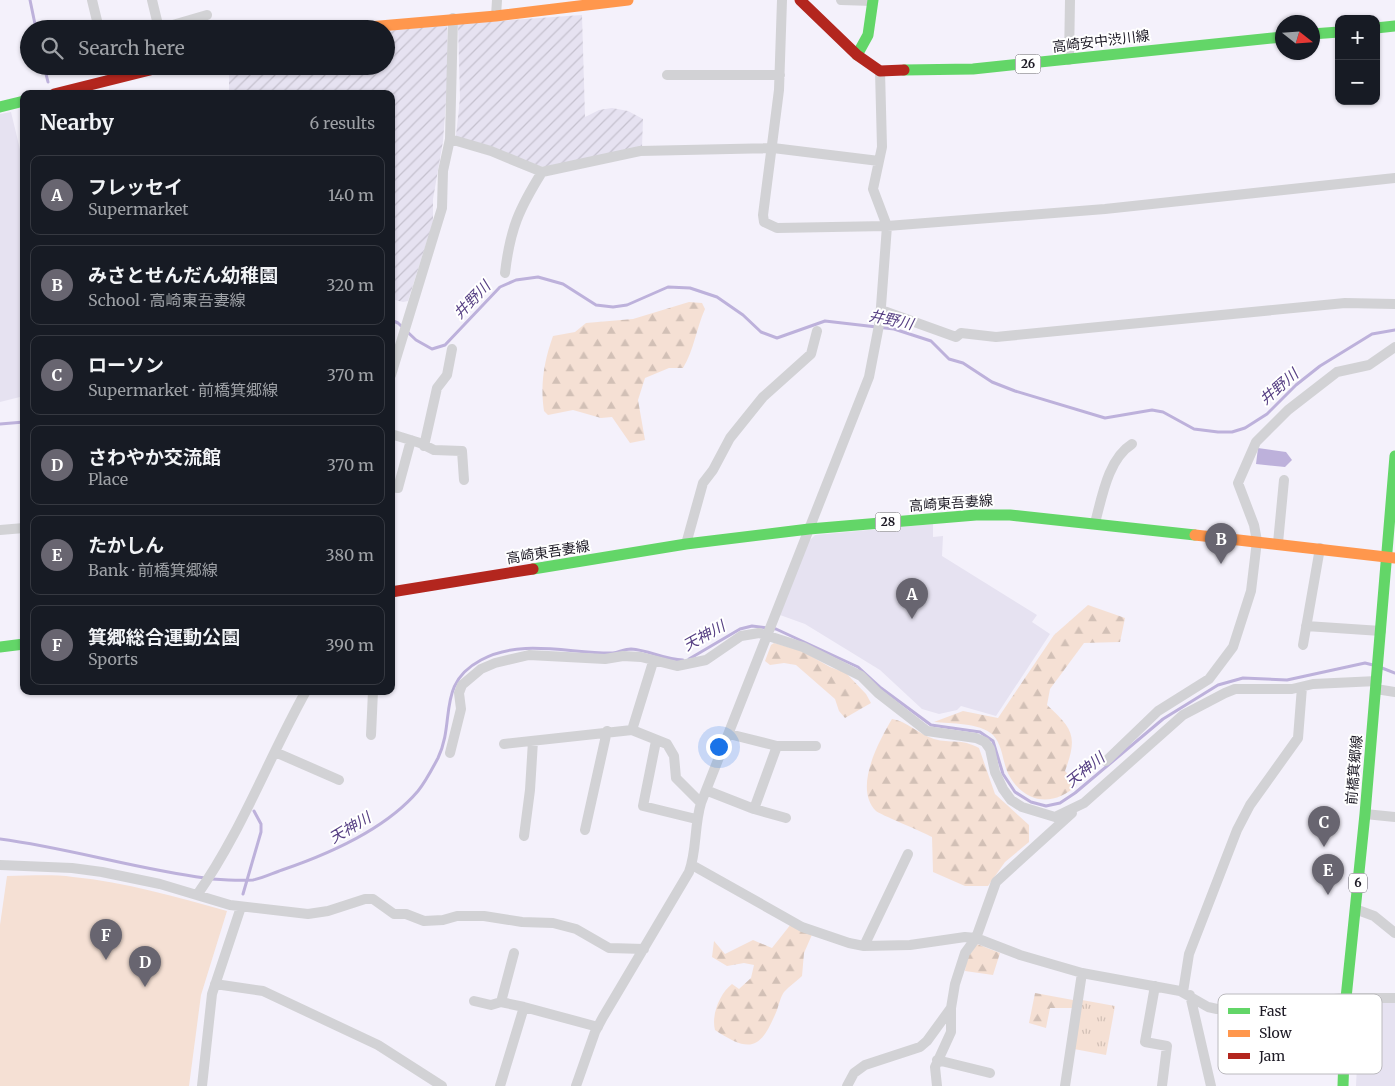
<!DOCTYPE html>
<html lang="en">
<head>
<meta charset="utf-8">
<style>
  body { margin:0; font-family:Merriweather,"Noto Sans JP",serif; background:#20242c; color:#f1f3f6 }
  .controls { position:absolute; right:15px; top:15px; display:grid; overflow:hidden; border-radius:10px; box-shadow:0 1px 4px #0004 }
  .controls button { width:45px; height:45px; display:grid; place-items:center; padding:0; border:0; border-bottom:1px solid #363941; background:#171b24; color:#f1f3f6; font:25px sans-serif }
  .compass { position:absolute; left:1275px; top:15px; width:45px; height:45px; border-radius:50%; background:#171b24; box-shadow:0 1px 4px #0004; rotate:107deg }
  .you { position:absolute; left:718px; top:746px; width:18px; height:18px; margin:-12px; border:4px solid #fff; border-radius:50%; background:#1a73e8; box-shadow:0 0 0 8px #1a73e833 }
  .badge { display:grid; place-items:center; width:32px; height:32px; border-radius:50%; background:#686570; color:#fff; font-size:16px; font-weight:700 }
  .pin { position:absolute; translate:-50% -41px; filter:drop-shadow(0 1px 2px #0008) }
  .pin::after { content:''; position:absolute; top:26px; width:18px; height:15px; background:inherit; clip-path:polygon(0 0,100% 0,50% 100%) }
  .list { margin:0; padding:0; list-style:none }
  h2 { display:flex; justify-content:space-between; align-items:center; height:65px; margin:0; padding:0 20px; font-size:21px }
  h2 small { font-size:16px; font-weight:400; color:#9ea1a6 }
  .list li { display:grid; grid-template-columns:32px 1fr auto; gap:15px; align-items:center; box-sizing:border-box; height:80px; margin:0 10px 10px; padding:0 10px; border:1px solid #363941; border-radius:10px }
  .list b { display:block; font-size:19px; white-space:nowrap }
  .list p { margin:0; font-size:16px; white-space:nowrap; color:#9ea1a6 }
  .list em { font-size:16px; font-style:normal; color:#9ea1a6 }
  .icon { flex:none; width:28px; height:28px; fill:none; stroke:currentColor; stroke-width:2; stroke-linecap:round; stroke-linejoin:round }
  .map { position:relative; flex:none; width:1395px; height:1086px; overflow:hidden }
  .search { position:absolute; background:#171b24; box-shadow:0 1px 4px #0004; left:20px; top:20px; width:375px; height:55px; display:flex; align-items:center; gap:12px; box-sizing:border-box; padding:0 18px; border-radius:28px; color:#9ea1a6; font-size:19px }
  .panel { position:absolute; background:#171b24; box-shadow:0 1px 4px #0004; left:20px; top:90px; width:375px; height:605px; border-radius:10px }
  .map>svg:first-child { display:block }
  .built { fill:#e6e2f1 }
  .industrial { fill:url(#industrial-furrows) }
  .grass { fill:url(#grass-tufts) }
  .forest { fill:url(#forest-firs) }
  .garden { fill:#f5e0d4 }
  .water { fill:#bdb1db }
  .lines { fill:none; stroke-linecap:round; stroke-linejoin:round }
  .stream { stroke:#bdb1db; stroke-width:3 }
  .street { stroke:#d2d2d5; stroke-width:10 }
  .fast { stroke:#63d668; stroke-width:11 }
  .slow { stroke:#ff974d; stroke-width:11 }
  .jam { stroke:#b3261e; stroke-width:11 }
  .labels { text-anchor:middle; stroke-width:4; stroke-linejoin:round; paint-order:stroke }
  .shield { fill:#fff; stroke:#615f66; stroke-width:1 }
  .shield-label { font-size:12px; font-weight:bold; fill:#1d1a25 }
  .street-label { font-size:14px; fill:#1d1a25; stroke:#fff }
  .water-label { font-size:15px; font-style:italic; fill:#574084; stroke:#fff }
  .key { fill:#fff; stroke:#bbbabe; stroke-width:1 }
  .key-label { font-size:14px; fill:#1d1a25 }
</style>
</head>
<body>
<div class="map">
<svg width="1395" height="1086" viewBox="0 0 1395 1086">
  <defs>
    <pattern id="industrial-furrows" width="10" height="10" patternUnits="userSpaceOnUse" patternTransform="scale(1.25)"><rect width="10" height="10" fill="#e6e2f1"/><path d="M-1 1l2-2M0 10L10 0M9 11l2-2" fill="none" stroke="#c5c1ce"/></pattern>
    <pattern id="grass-tufts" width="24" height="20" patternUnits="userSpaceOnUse" patternTransform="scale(1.25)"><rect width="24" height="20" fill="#f5e0d4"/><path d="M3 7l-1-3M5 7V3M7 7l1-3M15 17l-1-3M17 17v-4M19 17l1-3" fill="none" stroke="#d2c0b6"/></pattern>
    <pattern id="forest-firs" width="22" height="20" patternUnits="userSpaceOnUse" patternTransform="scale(1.25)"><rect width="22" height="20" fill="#f5e0d4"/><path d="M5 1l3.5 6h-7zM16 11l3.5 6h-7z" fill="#d2c0b6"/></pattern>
  </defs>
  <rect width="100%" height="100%" fill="#f4f1fb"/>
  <!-- built -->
  <path class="built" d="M11,112L24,166V396L0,402V114Z
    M933,524V537L943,536L942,556L1037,615L1032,622L1050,634L996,716L961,706L957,710L939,714L922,709L880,670L805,624L780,615L808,542L815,535Z
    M1360,1002L1395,1003V1086H1356Z"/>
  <!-- industrial -->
  <path class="industrial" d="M582,15L585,117L599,110L612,108L628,111L643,119L642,147L549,167L537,166L456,136L460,98L458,24Z
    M447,25L448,72L443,141L433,199V222L408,301L403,302L391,299V94H229V66H386V31Z"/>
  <!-- grass -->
  <path class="grass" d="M1082,1000L1115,1006L1106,1055L1074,1049Z"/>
  <!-- forest -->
  <path class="forest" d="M689,302L702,303L705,309C696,329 694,350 683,368H669L645,378L638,400L645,440L630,443L612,417L601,418L573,410L548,415L544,411C540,385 544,361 553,336L575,332L586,323L633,319Z
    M1088,605L1125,618L1120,642L1084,643L1050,689L1047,705C1073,729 1078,736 1065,771L1077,785C1055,806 1027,805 1010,777C1002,764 1004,747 993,735C979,722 951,724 934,722L963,711L998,718L1054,635Z
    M774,643L802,651L830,667L846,673L866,694L871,703L845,718L839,711L835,699L796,665L784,663L770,665L765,661L771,645Z
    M892,719C907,721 918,734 934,739C951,744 961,738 979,748L995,794L1029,825V842L1005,862L988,886H965L933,872L932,837C923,832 879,814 876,811C853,788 879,741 892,719Z
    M795,919L814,930L804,953L802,976C797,981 789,986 784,992C781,996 779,1004 777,1010C761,1049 751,1054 715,1030C711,1015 720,993 732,984L739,989L751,978L754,965L744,963L727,966L712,957L714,941L725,954L753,940L772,948Z
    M977,944L1000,953L993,975L965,971L967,956Z
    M1035,993L1073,1000V1008H1050L1046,1028L1029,1023Z"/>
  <!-- garden -->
  <path class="garden" d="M7,876C28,876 51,874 73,877C125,882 177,897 227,911L201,995L189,1086H0V925Z"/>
  <!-- water -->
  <path class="water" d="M1258,448L1286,452L1292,460L1285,467L1256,464Z"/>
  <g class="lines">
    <!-- stream -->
    <path class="stream" d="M30,0L36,29
      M44,66L48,82
      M391,320L398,323L416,340L432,349L445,345L500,287L516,280L538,277L563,284L596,305L613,307L627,305L668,287L690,288L717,297L743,315L761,332L777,338L825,321L894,329L931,341L949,359L963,363L992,382L1015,391L1105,418L1152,410L1163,412L1194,429L1218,432H1232L1245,428L1267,414L1296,385L1320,366L1372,334L1395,330
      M0,424L24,422
      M689,659L740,629L752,626L776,629L858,667L881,688L931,725L980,732L993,741L1003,774L1015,792L1031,802L1046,806L1060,803L1075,793L1163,719L1218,685L1243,678L1287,680L1365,663L1373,665
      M1382,668L1395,673
      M0,839C69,848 136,869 205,878
      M212,879C225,880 240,881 253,880C263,878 273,873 282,870C329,854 385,830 418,791C426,781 432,769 438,758C456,720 436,684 481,660C521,638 571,654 613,653C619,652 625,649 631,649C649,650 665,660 683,660
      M243,894L261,832V824L254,811"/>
    <!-- street -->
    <path class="street" d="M92,0L99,29
      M152,0L159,29
      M782,0L779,90L763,215L764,222L777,228L887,226L1105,209L1395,178
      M841,0L873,1
      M496,16L497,0
      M159,29L207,15
      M1069,60L1070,0
      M108,66L111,79
      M667,75H780
      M450,139L491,151L542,172
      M505,273C510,229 519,209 542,172L640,151L773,148L879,161
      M881,310L956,337L961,333L996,337L1345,303L1395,304
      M391,375L442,208L443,171L450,139L453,18
      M391,434L420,443L434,450L462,451L464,480
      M424,446L437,388L447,375L452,349
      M391,487L398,488L411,440
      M1095,523C1102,497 1108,459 1132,444
      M0,530L24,528
      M1278,543L1284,480
      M686,544L703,483L713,470L730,438L763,397L811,354L817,331
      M1306,626L1381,631
      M1303,645L1320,548
      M1376,689L1395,692
      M632,730L653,662
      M729,734L777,746H816
      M371,735L373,691
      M656,741L643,806L696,819
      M504,744L632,730L667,744L674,756L676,778L701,803
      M275,752L339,780
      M450,753L461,709L459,693L462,685L481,669L495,663L529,655L605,659L623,656L641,657L677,666L706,660L741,636L759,633L803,647L861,676L878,693L927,731L976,738L985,742L990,749L995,772L1003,789L1011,800L1022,807L1055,817L1084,803L1183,715L1225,693L1235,689H1292L1313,684L1377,681
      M1106,761L1158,711L1209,679L1233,647L1251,591L1257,541L1254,525L1238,483L1256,442L1288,410L1337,372L1369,365L1395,347
      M708,791L754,809L786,818
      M754,809L777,746
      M1365,814L1395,817
      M585,830L607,731
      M524,836L530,790L533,741
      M0,865L72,868L102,872L160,884L230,905L308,914L328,911L365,899H373L394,914H406L424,921L443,920L457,916H484L522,922L553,923L576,929L609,948L644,949
      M692,865L802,927L849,943L864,946L910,945L965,937L976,938L1020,955L1082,973L1180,991L1208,1007L1217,1009L1346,998H1395
      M197,895C242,831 268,759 306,691
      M1355,909L1374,916L1395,933
      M864,946L908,854
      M215,984L263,991L378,1045L442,1086
      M1155,986L1145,1042L1167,1046L1162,1086
      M1183,992L1189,954L1237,830L1250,805L1298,738L1302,687
      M1190,995L1211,1086
      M474,1001L491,1005L501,1002L524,1007L598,1027
      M501,1002L514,953
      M937,1060L990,1073
      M202,1086L212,994L241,907
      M500,1086L524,1007
      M576,1086L595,1032L603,1017L689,872C697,851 694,826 701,803L869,377L880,320L887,226L873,189L882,147L880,71
      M847,1086L854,1073L865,1065L920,1047L927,1041L951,1008
      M937,1086L935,1067L951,1032V1008L955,984L965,953L976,938L996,882L1072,813
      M1065,1086L1082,973"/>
    <!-- fast -->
    <path class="fast" d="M1376,28L1395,26
      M1312,34L1339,32
      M857,55L868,35L873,0
      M904,70L973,69L1282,37
      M0,107L24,101
      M533,569L686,544L809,529L976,515H1010L1195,535
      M0,647L24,644
      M1343,1086L1346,998L1365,814L1395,456"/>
    <!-- slow -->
    <path class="slow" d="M345,29L496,16L628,0
      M1195,535L1395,558"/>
    <!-- jam -->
    <path class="jam" d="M800,0L857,55L880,71L904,70
      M54,94L166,66
      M391,592L533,569"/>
  </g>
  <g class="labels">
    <!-- shield labels -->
    <g class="shield">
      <rect x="1015.5" y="54.5" width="25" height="19" rx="4"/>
      <rect x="875.5" y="512.5" width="25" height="19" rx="4"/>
      <rect x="1349" y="873.5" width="18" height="19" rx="4"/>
    </g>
    <g class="shield-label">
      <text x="1028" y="68">26</text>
      <text x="888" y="526">28</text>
      <text x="1358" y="887">6</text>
    </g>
    <!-- street labels -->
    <g class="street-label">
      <text transform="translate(1101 41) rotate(-7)" y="5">高崎安中渋川線</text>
      <text transform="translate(951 503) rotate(-4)" y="5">高崎東吾妻線</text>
      <text transform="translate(548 552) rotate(-9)" y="5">高崎東吾妻線</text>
      <text transform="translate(1354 770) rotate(-85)" y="5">前橋箕郷線</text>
    </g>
    <!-- water labels -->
    <g class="water-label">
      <text transform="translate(472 300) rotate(-46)" y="5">井野川</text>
      <text transform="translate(891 320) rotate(12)" y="5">井野川</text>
      <text transform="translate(1279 387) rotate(-41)" y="5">井野川</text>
      <text transform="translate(704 636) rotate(-29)" y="5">天神川</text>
      <text transform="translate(1085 770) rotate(-39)" y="5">天神川</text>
      <text transform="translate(350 828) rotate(-31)" y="5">天神川</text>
    </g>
  </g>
  <!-- legend -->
  <rect x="1218" y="994" width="164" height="80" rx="8" class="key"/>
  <rect x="1228" y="1008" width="22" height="6" fill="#63d668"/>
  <rect x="1228" y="1030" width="22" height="7" fill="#ff974d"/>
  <rect x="1228" y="1053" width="22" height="6" fill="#b3261e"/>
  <g class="key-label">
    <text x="1259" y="1016">Fast</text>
    <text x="1259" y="1038">Slow</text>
    <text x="1259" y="1061">Jam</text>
  </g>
</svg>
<div class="controls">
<button>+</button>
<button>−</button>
</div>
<svg class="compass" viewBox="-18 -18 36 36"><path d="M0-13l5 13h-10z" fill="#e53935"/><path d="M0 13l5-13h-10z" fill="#9ea1a6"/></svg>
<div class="you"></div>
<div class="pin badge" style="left:912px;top:619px">A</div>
<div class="pin badge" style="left:1221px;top:564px">B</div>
<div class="pin badge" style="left:1324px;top:847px">C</div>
<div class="pin badge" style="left:145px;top:987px">D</div>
<div class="pin badge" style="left:1328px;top:895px">E</div>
<div class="pin badge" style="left:106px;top:960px">F</div>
<div class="search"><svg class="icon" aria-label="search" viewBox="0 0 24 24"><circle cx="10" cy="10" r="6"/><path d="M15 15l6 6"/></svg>Search here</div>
<section class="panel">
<h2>Nearby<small>6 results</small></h2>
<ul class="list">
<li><span class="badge">A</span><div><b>フレッセイ</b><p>Supermarket</p></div><em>140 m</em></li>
<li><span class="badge">B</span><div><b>みさとせんだん幼稚園</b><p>School · 高崎東吾妻線</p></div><em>320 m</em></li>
<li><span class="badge">C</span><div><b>ローソン</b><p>Supermarket · 前橋箕郷線</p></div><em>370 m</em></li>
<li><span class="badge">D</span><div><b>さわやか交流館</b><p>Place</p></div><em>370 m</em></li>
<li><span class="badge">E</span><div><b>たかしん</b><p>Bank · 前橋箕郷線</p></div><em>380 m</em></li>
<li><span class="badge">F</span><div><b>箕郷総合運動公園</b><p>Sports</p></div><em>390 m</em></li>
</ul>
</section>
</div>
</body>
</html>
